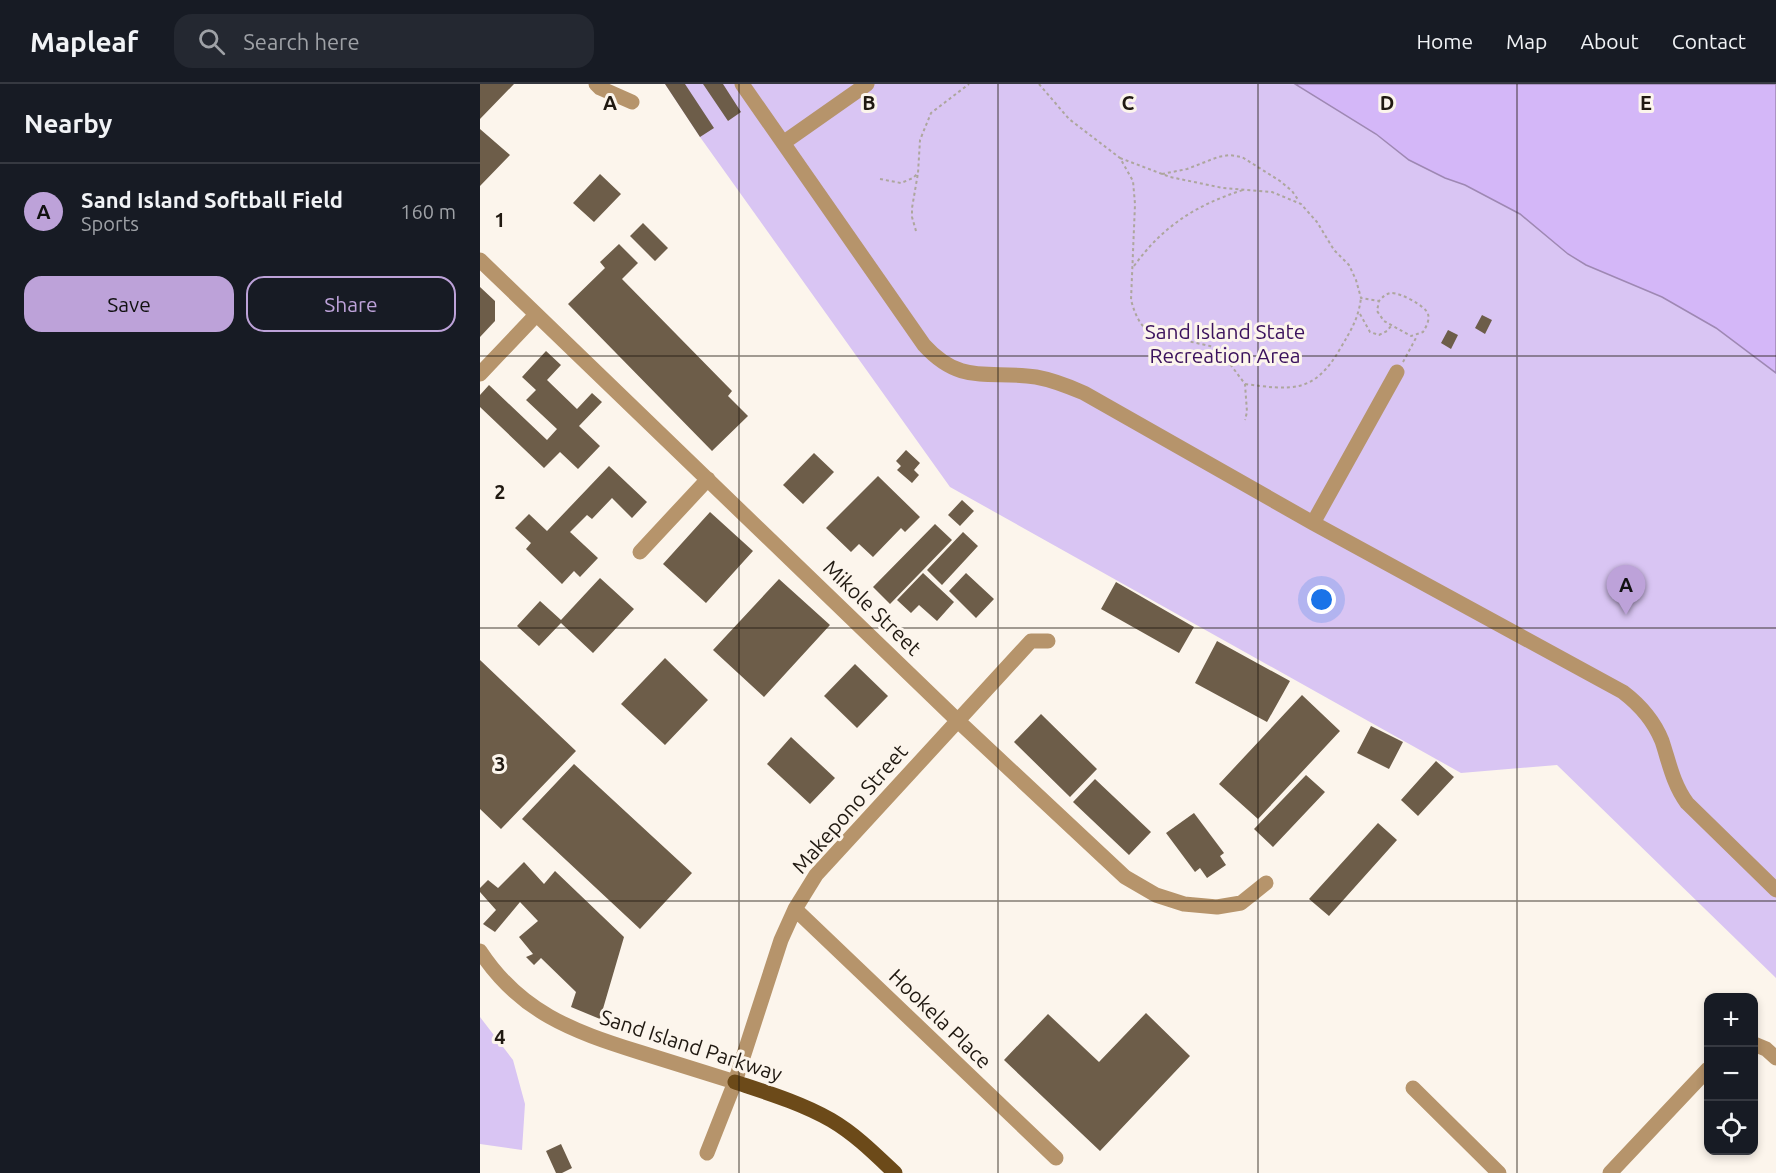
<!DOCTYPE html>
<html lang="en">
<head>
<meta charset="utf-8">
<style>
  body { margin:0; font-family:Ubuntu,sans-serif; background:#242831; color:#f1f3f6 }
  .controls { position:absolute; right:18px; bottom:18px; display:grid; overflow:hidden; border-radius:12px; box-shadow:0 3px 9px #0003 }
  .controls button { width:54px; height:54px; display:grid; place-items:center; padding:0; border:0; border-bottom:2px solid #363941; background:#171b24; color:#f1f3f6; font:30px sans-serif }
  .you { position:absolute; left:842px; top:516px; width:21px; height:21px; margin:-15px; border:4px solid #fff; border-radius:50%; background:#1a73e8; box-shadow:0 0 0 9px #1a73e833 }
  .badge { display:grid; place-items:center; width:39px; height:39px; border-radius:50%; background:#bda2d9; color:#111; font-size:20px; font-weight:700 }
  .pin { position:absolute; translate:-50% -50px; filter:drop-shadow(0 2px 3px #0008) }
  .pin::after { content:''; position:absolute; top:32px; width:21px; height:18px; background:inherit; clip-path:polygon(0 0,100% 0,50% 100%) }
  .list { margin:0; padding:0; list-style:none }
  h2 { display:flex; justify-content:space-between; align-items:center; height:78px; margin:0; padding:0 24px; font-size:26px }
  h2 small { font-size:20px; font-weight:400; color:#9ea1a6 }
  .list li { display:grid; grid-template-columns:39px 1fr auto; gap:18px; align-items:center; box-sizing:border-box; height:96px; padding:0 24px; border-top:2px solid #363941 }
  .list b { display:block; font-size:22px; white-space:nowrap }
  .list p { margin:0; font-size:20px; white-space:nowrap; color:#9ea1a6 }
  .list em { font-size:20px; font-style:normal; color:#9ea1a6 }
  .actions { display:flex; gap:12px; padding:18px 24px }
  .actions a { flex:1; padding:14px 0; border:2px solid #bda2d9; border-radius:18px; text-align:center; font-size:21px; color:#bda2d9 }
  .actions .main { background:#bda2d9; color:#111 }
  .icon { flex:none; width:33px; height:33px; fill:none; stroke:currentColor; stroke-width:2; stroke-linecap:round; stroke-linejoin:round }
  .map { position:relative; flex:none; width:1296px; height:1089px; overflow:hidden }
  header { display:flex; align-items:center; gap:36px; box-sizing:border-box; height:84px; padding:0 30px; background:#171b24; border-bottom:2px solid #363941 }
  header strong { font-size:28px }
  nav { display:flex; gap:33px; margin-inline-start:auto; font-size:21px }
  .search { width:420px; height:54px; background:#242831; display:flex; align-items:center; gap:15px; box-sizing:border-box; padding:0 21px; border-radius:18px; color:#9ea1a6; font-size:22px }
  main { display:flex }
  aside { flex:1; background:#171b24 }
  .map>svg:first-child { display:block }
  .green { fill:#d9c5f3 }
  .water { fill:#d4b7f8; stroke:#9e88b3; stroke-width:1.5 }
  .building { fill:#6d5d49 }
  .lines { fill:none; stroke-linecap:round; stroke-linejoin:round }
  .path { stroke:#ada69d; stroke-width:2; stroke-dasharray:3 3; stroke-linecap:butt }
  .minor { stroke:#b6946b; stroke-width:15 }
  .major { stroke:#6c4a19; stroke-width:15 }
  .grid { fill:none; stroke:#201911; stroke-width:1.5; stroke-opacity:0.55 }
  .labels { text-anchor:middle; stroke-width:6; stroke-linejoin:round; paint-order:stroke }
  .park-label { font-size:21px; fill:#3b125d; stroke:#fcf5ec }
  .street-label { font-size:21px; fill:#201911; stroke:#fcf5ec }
  .grid-label { font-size:20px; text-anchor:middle; font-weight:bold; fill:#201911; stroke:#fcf5ec; stroke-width:6; stroke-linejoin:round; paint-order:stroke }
</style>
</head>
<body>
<header>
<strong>Mapleaf</strong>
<div class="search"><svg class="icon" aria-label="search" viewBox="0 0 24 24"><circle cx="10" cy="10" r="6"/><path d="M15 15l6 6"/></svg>Search here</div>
<nav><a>Home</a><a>Map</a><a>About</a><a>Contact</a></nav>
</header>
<main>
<aside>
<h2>Nearby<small></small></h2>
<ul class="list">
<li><span class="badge">A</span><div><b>Sand Island Softball Field</b><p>Sports</p></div><em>160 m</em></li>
</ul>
<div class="actions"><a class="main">Save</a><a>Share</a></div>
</aside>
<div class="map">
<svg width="1296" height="1089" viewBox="0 0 1296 1089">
  <rect width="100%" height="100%" fill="#fcf5ec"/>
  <!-- green -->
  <path class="green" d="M185,0H815L896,50L929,76L965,94L985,101L1040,130L1088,170L1106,181L1182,213L1236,244L1296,289V894L1077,681L981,689L470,403L220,53Z
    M0,933L33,976L45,1020L42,1066L0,1060Z"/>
  <!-- water -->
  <path class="water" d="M815,0H1296V289L1236,244L1182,213L1106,181L1088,170L1040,130L985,101L965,94L929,76L896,50Z"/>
  <!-- building -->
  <path class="building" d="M0,0H34L0,35Z
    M185,0H205L234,44L220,53Z
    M223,0H243L261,28L248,37Z
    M0,45L30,71L0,102Z
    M120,90L141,110L114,138L93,119Z
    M163,139L188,164L175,177L150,152Z
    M139,160L158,179L142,195L252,307L248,312L268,332L232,367L88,220L125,184L120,178Z
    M0,203L15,217V237L0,253Z
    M1002,231L1012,236L1005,250L995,244Z
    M968,246L978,251L971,265L961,259Z
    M66,267L81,281L67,296L97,325L112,309L122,318L99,342L120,362L98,385L80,368L64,384L0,323V311L9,301L67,356L77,345L46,316L56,306L42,293Z
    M426,366L440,379L434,386L439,391L432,399L417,386L421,382L416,377Z
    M334,369L354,388L323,420L303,401Z
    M129,382L167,418L152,434L132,414L112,435L107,431L90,448L118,474L100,493L94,487L82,500L46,465L51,459L35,444L49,430L67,447Z
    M398,392L440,433L425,448L421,444L393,473L379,460L371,468L346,444Z
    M482,416L494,427L480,442L468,431Z
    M230,428L273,467L226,519L183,480Z
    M455,440L472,456L410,520L393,503Z
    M483,448L498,462L462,501L447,486Z
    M443,489L474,518L457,537L439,521L431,529L417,516Z
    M486,489L514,515L496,534L469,507Z
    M120,494L154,525L113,569L81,539L59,562L37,542L60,517L81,536Z
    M299,495L350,541L284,613L233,566Z
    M636,498L714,543L699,569L621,525Z
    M737,557L810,597L787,638L715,599Z
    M185,574L228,616L185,661L141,620Z
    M0,576L96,667L21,745L0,725Z
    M375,580L408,612L377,644L344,612Z
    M822,611L860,647L778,735L739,700Z
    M561,630L617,685L590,713L534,658Z
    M891,642L923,658L909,685L877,669Z
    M311,653L355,694L330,720L287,680Z
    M956,677L974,693L938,732L921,716Z
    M94,680L212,789L160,845L42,735Z
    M826,691L845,708L793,763L774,745Z
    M615,695L671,748L649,771L593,718Z
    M714,729L744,769L740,772L746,781L727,794L720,784L715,788L686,749Z
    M898,739L917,756L849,832L829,815Z
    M44,778L64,800L75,787L144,853L120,935L91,923L96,908L61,874L54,881L46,873L53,870L39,853L58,837L40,818L15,848L3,840L16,826L0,808V804L8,796L18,804Z
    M666,929L710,972L620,1067L524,976L568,930L619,978Z
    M81,1060L92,1084L82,1089H76L66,1067Z"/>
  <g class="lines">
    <!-- path -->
    <path class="path" d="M559,0L589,35L640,74L653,97L655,120L651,216C655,230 659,241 671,249L730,262L741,268L765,300L767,328L765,336
      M640,74L690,93L743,104L792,108L821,120L837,138L854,166L869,181L876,196L881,214L899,217C903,213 905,210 911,209C919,208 946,222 948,230C950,236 946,243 943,248L931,252L904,237L897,227L899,217
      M682,90L707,85L738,73L749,71L762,73L800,97L812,107L819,117
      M400,95L421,99L433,94L438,89L440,56L451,29L489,0
      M436,147L432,133V124L438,89
      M654,182C683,142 716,121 763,106
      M880,230L890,248L899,251L907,247L911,242
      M923,278L937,252
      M765,300C811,306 834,310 860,265C871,246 878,236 881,214"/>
    <!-- minor -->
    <path class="minor" d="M116,0L120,4L152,18
      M262,0L444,261C481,302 509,286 556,293C573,296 588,302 604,309L833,439L1143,608C1160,621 1174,637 1182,657C1189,678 1193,700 1207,719L1296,806
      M303,59L387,0
      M0,176L477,636L645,793L676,811L704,820L737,823L761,819L786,799
      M0,290L56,231
      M833,439L917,288
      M160,468L228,395
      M315,825L576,1074
      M0,867C40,928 92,947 159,968C191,978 223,988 255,998
      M1274,960L1286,965L1296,974
      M933,1004L1019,1089
      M227,1069L255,998L301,856L315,825L336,791L551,557H568
      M1130,1089L1228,985"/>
    <!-- major -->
    <path class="major" d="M255,998C288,1009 321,1019 351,1036C375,1050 395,1070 415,1089"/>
  </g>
  <!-- grid -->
  <path class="grid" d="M259,0V1089M518,0V1089M778,0V1089M1037,0V1089M0,272H1296M0,544H1296M0,817H1296"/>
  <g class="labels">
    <!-- park labels -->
    <g class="park-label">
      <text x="745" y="255">Sand Island State<tspan x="745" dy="24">Recreation Area</tspan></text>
    </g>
    <!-- street labels -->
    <g class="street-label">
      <text transform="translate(392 524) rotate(44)" y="7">Mikole Street</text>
      <text transform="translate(370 725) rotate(-49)" y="7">Makepono Street</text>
      <text transform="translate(460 935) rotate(44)" y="7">Hookela Place</text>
      <text transform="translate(211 962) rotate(18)" y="7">Sand Island Parkway</text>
    </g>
  </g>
  <g class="grid-label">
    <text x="130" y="26">A</text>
    <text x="389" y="26">B</text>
    <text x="648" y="26">C</text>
    <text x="907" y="26">D</text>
    <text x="1166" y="26">E</text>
    <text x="20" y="143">1</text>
    <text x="20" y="415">2</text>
    <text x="20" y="687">3</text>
    <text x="20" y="960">4</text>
  </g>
</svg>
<div class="controls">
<button>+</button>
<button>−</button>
<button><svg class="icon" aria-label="locate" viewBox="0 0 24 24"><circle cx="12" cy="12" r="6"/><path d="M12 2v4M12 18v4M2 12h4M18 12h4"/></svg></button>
</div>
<div class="you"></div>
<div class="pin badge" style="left:1146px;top:531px">A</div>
</div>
</main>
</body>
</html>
